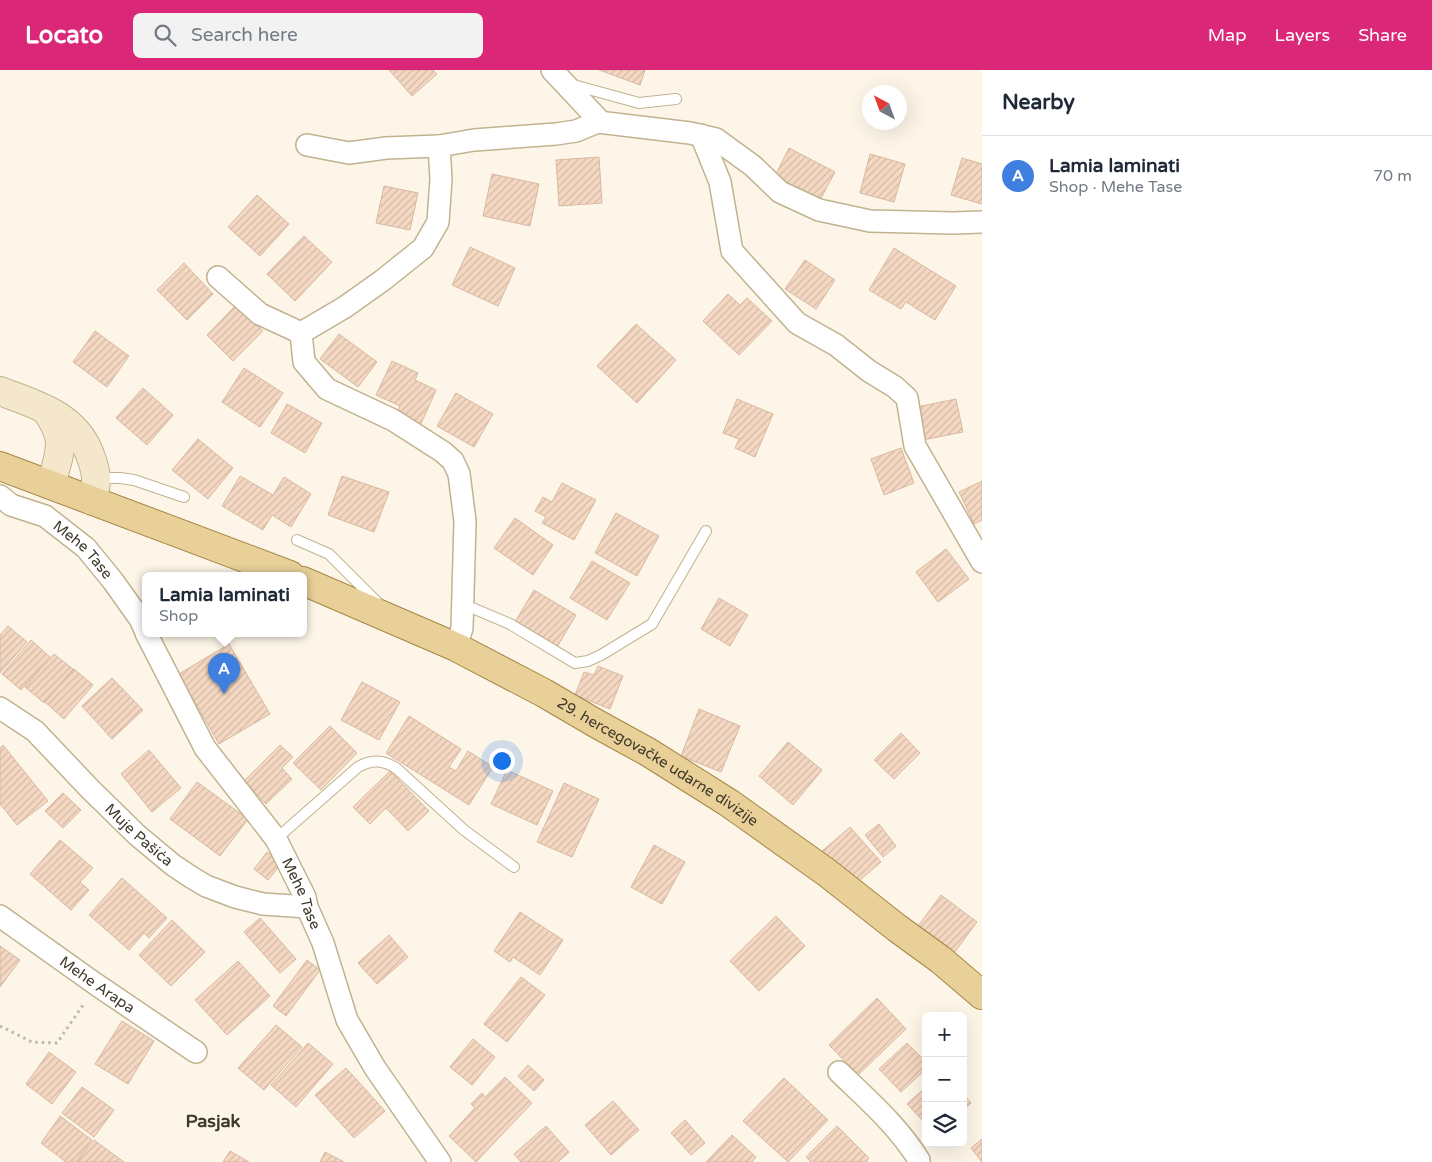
<!DOCTYPE html>
<html lang="en">
<head>
<meta charset="utf-8">
<style>
  body { margin:0; font-family:"Varela Round",sans-serif; background:#f2f2f3; color:#1f2937 }
  .controls { position:absolute; right:15px; bottom:15px; display:grid; overflow:hidden; border-radius:8px; box-shadow:0 5px 20px #0002 }
  .controls button { width:45px; height:45px; display:grid; place-items:center; padding:0; border:0; border-bottom:1px solid #e0e1e3; background:#fff; color:#1f2937; font:25px sans-serif }
  .compass { position:absolute; left:862px; top:15px; width:45px; height:45px; border-radius:50%; background:#fff; box-shadow:0 5px 20px #0002; rotate:319deg }
  .you { position:absolute; left:501px; top:690px; width:18px; height:18px; margin:-12px; border:4px solid #fff; border-radius:50%; background:#1a73e8; box-shadow:0 0 0 8px #1a73e833 }
  .badge { display:grid; place-items:center; width:32px; height:32px; border-radius:50%; background:#db2777; color:#fff; font-size:16px; font-weight:700 }
  .pin { position:absolute; translate:-50% -41px; filter:drop-shadow(0 1px 2px #0008) }
  .pin::after { content:''; position:absolute; top:26px; width:18px; height:15px; background:inherit; clip-path:polygon(0 0,100% 0,50% 100%) }
  .popup { position:absolute; left:142px; top:502px; width:165px; height:65px; box-sizing:border-box; display:grid; place-content:center; border-radius:8px; background:#fff; filter:drop-shadow(0 1px 4px #0005); font-size:16px; white-space:nowrap; color:#747a83 }
  .popup b { font-size:19px; color:#1f2937 }
  .popup::after { content:''; position:absolute; left:50%; top:100%; margin-left:-10px; border:10px solid transparent; border-top-color:#fff }
  .list { margin:0; padding:0; list-style:none }
  h2 { display:flex; justify-content:space-between; align-items:center; height:65px; margin:0; padding:0 20px; font-size:21px }
  h2 small { font-size:16px; font-weight:400; color:#747a83 }
  .list li { display:grid; grid-template-columns:32px 1fr auto; gap:15px; align-items:center; box-sizing:border-box; height:80px; padding:0 20px; border-top:1px solid #e0e1e3 }
  .list b { display:block; font-size:19px; white-space:nowrap }
  .list p { margin:0; font-size:16px; white-space:nowrap; color:#747a83 }
  .list em { font-size:16px; font-style:normal; color:#747a83 }
  .icon { flex:none; width:28px; height:28px; fill:none; stroke:currentColor; stroke-width:2; stroke-linecap:round; stroke-linejoin:round }
  .map { position:relative; flex:none; width:982px; height:1092px; overflow:hidden }
  header { display:flex; align-items:center; gap:30px; box-sizing:border-box; height:70px; padding:0 25px; background:#db2777; color:#fff }
  header strong { font-size:24px }
  nav { display:flex; gap:28px; margin-inline-start:auto; font-size:18px }
  .search { width:350px; height:45px; background:#f2f2f3; display:flex; align-items:center; gap:12px; box-sizing:border-box; padding:0 18px; border-radius:8px; color:#747a83; font-size:19px }
  main { display:flex }
  aside { flex:1; background:#fff }
  .map>svg:first-child { display:block }
  .building { fill:url(#building-hatch); stroke:#d8b9a0 }
  .lines { fill:none; stroke-linecap:round; stroke-linejoin:round }
  .lane-casing { stroke:#c1b390; stroke-width:12 }
  .street-casing { stroke:#c1b390; stroke-width:24 }
  .secondary-casing { stroke:#c1b390; stroke-width:30 }
  .primary-casing { stroke:#a48646; stroke-width:30 }
  .path { stroke:#bfb8aa; stroke-width:3; stroke-dasharray:2.5 4; stroke-linecap:butt }
  .lane { stroke:#fff; stroke-width:10 }
  .street { stroke:#fff; stroke-width:21 }
  .secondary { stroke:#f4e7cc; stroke-width:28 }
  .primary { stroke:#e9d098; stroke-width:28 }
  .labels { text-anchor:middle; stroke-width:4.5; stroke-linejoin:round; paint-order:stroke }
  .street-label { font-size:15px; fill:#3f392b; stroke:#fdf6e8 }
  .quarter-label { font-size:18px; font-weight:bold; fill:#3f392b; stroke:#fdf6e8 }
</style>
</head>
<body>
<header>
<strong>Locato</strong>
<div class="search"><svg class="icon" aria-label="search" viewBox="0 0 24 24"><circle cx="10" cy="10" r="6"/><path d="M15 15l6 6"/></svg>Search here</div>
<nav><a>Map</a><a>Layers</a><a>Share</a></nav>
</header>
<main>
<div class="map">
<svg width="982" height="1092" viewBox="0 0 982 1092">
  <defs>
    <pattern id="building-hatch" width="6" height="6" patternUnits="userSpaceOnUse" patternTransform="scale(1.25)"><rect width="6" height="6" fill="#f5d8c2"/><path d="M-1 1l2-2M0 6l6-6M5 7l2-2" fill="none" stroke="#d3baa7"/></pattern>
  </defs>
  <rect width="100%" height="100%" fill="#fdf6e8"/>
  <!-- building -->
  <path class="building" d="M389,0H433L437,4L412,26Z
    M599,0H645L640,15Z
    M789,78L835,102L818,134L773,110Z
    M870,84L905,94L894,132L860,123Z
    M599,87L602,133L559,136L556,90Z
    M962,88L982,94V134L951,125Z
    M492,104L539,114L530,156L483,146Z
    M384,116L418,123L410,160L376,153Z
    M257,125L289,154L260,186L228,157Z
    M304,166L332,192L295,231L267,204Z
    M470,177L515,198L498,236L452,215Z
    M894,178L956,216L935,250L906,232L901,239L869,220Z
    M805,190L835,210L816,239L785,219Z
    M184,193L213,224L187,250L157,220Z
    M728,224L740,235L747,228L772,251L739,285L703,251Z
    M236,235L263,261L233,291L207,265Z
    M636,254L676,290L637,333L597,296Z
    M95,261L129,286L107,317L73,292Z
    M339,264L377,292L358,317L320,289Z
    M392,291L418,303L415,310L436,320L420,356L396,345L400,336L376,325Z
    M244,298L283,323L260,357L222,332Z
    M143,318L173,345L147,375L116,348Z
    M456,323L493,344L474,377L437,356Z
    M737,329L773,344L755,387L735,378L739,369L723,363Z
    M956,329L963,362L923,370L917,337Z
    M287,334L322,353L305,383L271,363Z
    M198,369L233,398L208,429L172,400Z
    M901,378L914,413L884,425L871,389Z
    M240,406L273,425L284,407L311,424L291,457L272,445L263,460L222,436Z
    M342,406L389,422L374,462L328,445Z
    M982,411V450L974,454L959,422Z
    M562,413L596,430L574,470L542,453L546,447L535,441L543,427L552,432Z
    M616,443L659,466L637,506L595,483Z
    M515,448L553,475L533,505L494,478Z
    M946,479L969,509L938,532L916,502Z
    M592,491L630,513L607,550L570,528Z
    M534,520L576,545L557,577L515,552Z
    M719,528L748,545L730,576L701,559Z
    M8,556L27,572L0,603V565Z
    M31,570L50,587L21,620L2,604Z
    M229,574L270,644L219,674L179,604Z
    M54,584L73,599L44,633L25,617Z
    M598,596L623,606L610,639L575,625L584,602L594,605Z
    M74,599L93,615L64,649L45,632Z
    M112,608L143,640L112,669L82,636Z
    M362,612L400,632L379,670L341,650Z
    M699,639L740,656L721,702L681,686Z
    M409,646L461,679L449,697L456,701L468,681L493,697L469,735L386,683Z
    M330,656L357,683L321,720L293,693Z
    M901,663L920,683L894,709L874,690Z
    M788,672L822,700L793,735L759,706Z
    M3,675L48,731L17,755L0,734V678Z
    M280,675L293,687L282,698L292,709L266,734L244,711Z
    M149,680L181,718L152,742L121,704Z
    M507,700L553,721L537,755L491,734Z
    M390,701L429,741L408,761L386,738L370,754L353,737Z
    M197,712L248,749L220,786L170,749Z
    M564,713L599,729L572,787L537,772Z
    M63,723L81,740L63,758L45,741Z
    M879,754L896,776L883,787L865,765Z
    M850,757L881,792L852,817L821,782Z
    M60,770L93,798L80,812L89,820L71,840L30,804Z
    M654,775L685,792L662,834L631,817Z
    M267,782L282,793L268,810L254,799Z
    M122,808L167,848L149,868L144,863L129,880L89,845Z
    M941,825L977,852L954,883L918,856Z
    M520,842L563,870L540,905L513,887L510,892L494,881Z
    M776,846L805,876L759,921L730,891Z
    M260,848L296,889L280,903L244,862Z
    M172,850L205,882L171,916L139,885Z
    M389,865L408,887L377,914L358,893Z
    M0,876L20,890L0,917Z
    M307,890L320,900L286,946L273,936Z
    M238,891L270,926L227,965L195,930Z
    M521,907L545,925L507,972L484,954Z
    M877,928L906,959L858,1005L829,975Z
    M122,951L154,971L128,1014L95,994Z
    M276,955L302,977L264,1020L238,998Z
    M473,969L495,987L472,1015L450,997Z
    M308,973L333,994L296,1037L271,1015Z
    M907,973L926,992V999L901,1022L879,999Z
    M49,982L76,1002L52,1034L26,1014Z
    M528,995L544,1010L534,1021L518,1006Z
    M346,998L385,1041L354,1068L315,1025Z
    M505,1007L532,1033L476,1092L449,1066L475,1038L471,1034L482,1023L485,1027Z
    M784,1008L828,1050L788,1092L743,1051Z
    M82,1017L114,1040L94,1067L62,1043Z
    M926,1017V1054L907,1034Z
    M963,1024L971,1033L963,1040Z
    M613,1031L639,1060L611,1085L585,1055Z
    M60,1046L92,1070L76,1092H66L41,1073Z
    M685,1050L705,1073L691,1085L671,1063Z
    M546,1056L569,1082L558,1092H521L514,1084Z
    M837,1056L869,1088L866,1092H811L806,1087Z
    M732,1065L756,1087L752,1092H706Z
    M982,1069V1092L971,1078Z
    M94,1070L124,1092H77Z
    M230,1081L249,1092H223Z
    M325,1082L344,1092H320Z"/>
  <g class="lines">
    <!-- lane casing -->
    <g class="lane-casing">
      <path id="lane" d="M570,14L639,33L676,29
        M96,408H120L134,410L184,427
        M297,470L329,484L379,534
        M463,534L510,554L575,593L588,591L601,585L652,554L706,461
        M276,769L358,697C372,689 383,690 396,698L464,760L514,797"/>
    </g>
    <!-- street casing -->
    <g class="street-casing">
      <g id="street">
        <path d="M598,52L690,63L716,69L753,96L780,122L819,140L870,151L953,153L982,152"/>
        <path d="M701,65L720,112L732,181L797,253L836,275L869,301L895,317L907,328L915,376L982,492"/>
        <path d="M307,75L349,83L386,78L439,76"/>
        <path d="M218,207L260,244L301,263L304,292L327,319L393,350L443,382L453,391L459,404L465,451L462,558L456,577"/>
        <path d="M301,263L345,237L383,210L423,178L438,152L441,109L439,76L474,70L556,64L576,61L598,52L597,48L552,0"/>
        <path id="s1" d="M0,426L11,435L45,446L86,478L113,511L140,549L145,560"/>
        <path id="s2" d="M146,563L205,678L276,769L305,827L307,837L323,873L347,950L375,998L440,1092"/>
        <path id="s3" d="M0,638L35,661L90,719L137,765L173,795L191,807L206,816L235,827L263,834L307,837"/>
        <path id="s4" d="M0,846L97,915L196,982"/>
        <path d="M839,1002C868,1030 898,1056 919,1090L918,1092"/>
      </g>
    </g>
    <!-- secondary casing -->
    <g class="secondary-casing">
      <path id="secondary" d="M0,321C36,335 73,344 89,382C92,390 96,400 96,408C96,416 94,424 93,431
        M45,339C68,371 60,380 51,415"/>
    </g>
    <!-- primary casing -->
    <g class="primary-casing">
      <g id="primary">
        <path d="M0,396L290,505"/>
        <path id="s5" d="M303,511L456,577L544,623L597,654L648,682L729,733L826,802L897,858L941,890L982,925"/>
      </g>
    </g>
    <!-- path -->
    <path class="path" d="M0,956L32,972L57,973L83,935"/>
    <!-- lane -->
    <use href="#lane" class="lane"/>
    <!-- street -->
    <use href="#street" class="street"/>
    <!-- secondary -->
    <use href="#secondary" class="secondary"/>
    <!-- primary -->
    <use href="#primary" class="primary"/>
  </g>
  <g class="labels">
    <!-- street labels -->
    <g class="street-label">
      <text dy="5" stroke="none"><textPath href="#s1" startOffset="101">Mehe Tase</textPath></text>
      <text dy="5" stroke="none"><textPath href="#s5" startOffset="399">29. hercegovačke udarne divizije</textPath></text>
      <text dy="5" stroke="none"><textPath href="#s3" startOffset="189">Muje Pašića</textPath></text>
      <text dy="5" stroke="none"><textPath href="#s2" startOffset="305">Mehe Tase</textPath></text>
      <text dy="5" stroke="none"><textPath href="#s4" startOffset="119">Mehe Arapa</textPath></text>
    </g>
    <!-- quarter labels -->
    <g class="quarter-label">
      <text x="213" y="1057">Pasjak</text>
    </g>
  </g>
</svg>
<div class="controls">
<button>+</button>
<button>−</button>
<button><svg class="icon" aria-label="layers" viewBox="0 0 24 24"><path d="M12 4l9 5-9 5-9-5zM3 14l9 5 9-5"/></svg></button>
</div>
<svg class="compass" viewBox="-18 -18 36 36"><path d="M0-13l5 13h-10z" fill="#e53935"/><path d="M0 13l5-13h-10z" fill="#747a83"/></svg>
<div class="you"></div>
<div class="pin badge" style="left:224px;top:624px;background:#3f7fe0">A</div>
<div class="popup"><b>Lamia laminati</b>Shop</div>
</div>
<aside>
<h2>Nearby<small></small></h2>
<ul class="list">
<li><span class="badge" style="background:#3f7fe0">A</span><div><b>Lamia laminati</b><p>Shop · Mehe Tase</p></div><em>70 m</em></li>
</ul>
</aside>
</main>
</body>
</html>
